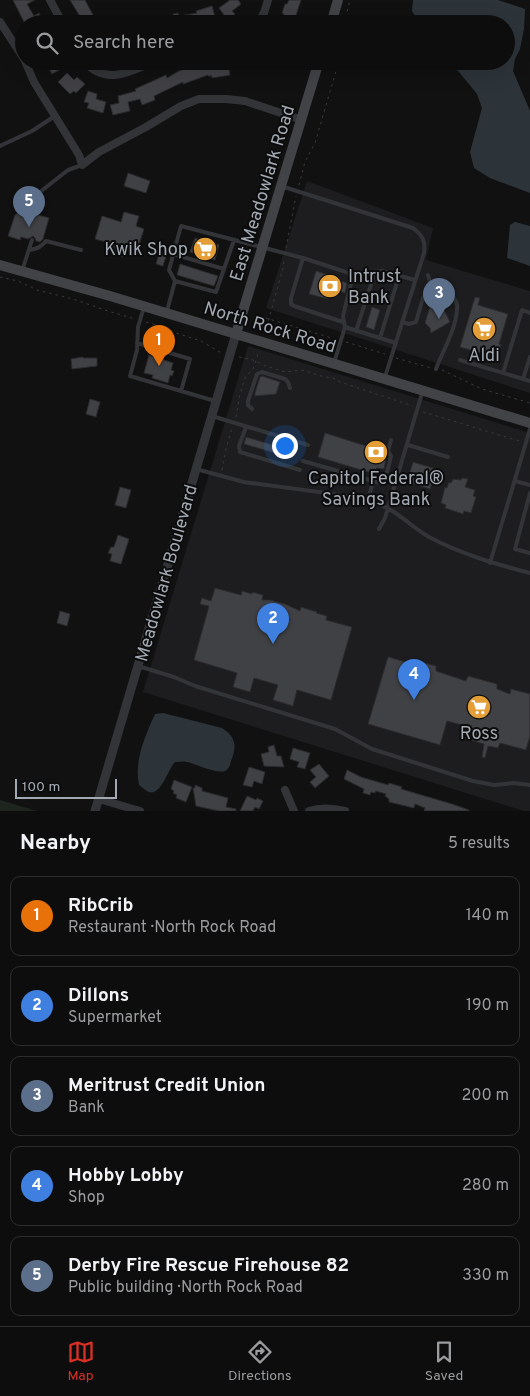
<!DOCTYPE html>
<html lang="en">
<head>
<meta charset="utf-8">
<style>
  body { margin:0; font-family:Overpass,sans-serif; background:#161617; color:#f1f3f6 }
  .scale { position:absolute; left:15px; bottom:12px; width:102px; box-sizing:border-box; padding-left:5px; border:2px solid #a3a9b2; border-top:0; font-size:14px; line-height:18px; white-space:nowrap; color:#a3a9b2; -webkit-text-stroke:4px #0c0c0d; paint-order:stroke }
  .you { position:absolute; left:284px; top:445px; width:18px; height:18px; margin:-12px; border:4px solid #fff; border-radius:50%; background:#1a73e8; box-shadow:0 0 0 8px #1a73e833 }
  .badge { display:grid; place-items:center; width:32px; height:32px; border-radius:50%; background:#d93025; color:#fff; font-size:16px; font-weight:700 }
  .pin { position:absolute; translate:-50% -41px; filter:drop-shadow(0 1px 2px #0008) }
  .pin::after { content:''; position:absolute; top:26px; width:18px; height:15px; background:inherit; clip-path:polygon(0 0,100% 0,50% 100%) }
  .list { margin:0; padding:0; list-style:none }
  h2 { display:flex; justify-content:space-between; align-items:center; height:65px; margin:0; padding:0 20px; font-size:21px }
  h2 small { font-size:16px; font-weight:400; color:#9a9c9e }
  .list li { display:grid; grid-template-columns:32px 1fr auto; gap:15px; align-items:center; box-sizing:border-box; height:80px; margin:0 10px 10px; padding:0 10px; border:1px solid #2d2d2e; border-radius:10px }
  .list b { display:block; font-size:19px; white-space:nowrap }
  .list p { margin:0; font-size:16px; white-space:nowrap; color:#9a9c9e }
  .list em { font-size:16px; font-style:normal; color:#9a9c9e }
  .icon { flex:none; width:28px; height:28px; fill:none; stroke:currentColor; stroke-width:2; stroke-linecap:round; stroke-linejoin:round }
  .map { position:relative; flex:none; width:530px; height:811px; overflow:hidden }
  .search { position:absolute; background:#0d0d0e; box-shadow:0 5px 20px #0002; left:15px; right:15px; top:15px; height:55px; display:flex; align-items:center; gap:12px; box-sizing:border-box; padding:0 18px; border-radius:28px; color:#9a9c9e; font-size:19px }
  .sheet { height:515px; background:#0d0d0e }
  nav { display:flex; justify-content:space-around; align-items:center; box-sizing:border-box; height:70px; border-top:1px solid #2d2d2e; background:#0d0d0e; font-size:14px; color:#9a9c9e }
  nav a { display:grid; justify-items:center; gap:2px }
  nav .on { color:#d93025 }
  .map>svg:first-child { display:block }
  .built { fill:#1d1d1f }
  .green { fill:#1e251e }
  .water { fill:#2c343a }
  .building { fill:#404145; stroke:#2b2b2e }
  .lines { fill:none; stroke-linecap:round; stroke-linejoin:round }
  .path { stroke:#393a3e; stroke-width:1; stroke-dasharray:2.5 4; stroke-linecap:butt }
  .service { stroke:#323437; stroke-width:4 }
  .minor { stroke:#323437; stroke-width:8 }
  .tertiary { stroke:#323437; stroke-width:9 }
  .secondary { stroke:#414347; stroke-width:10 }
  .labels { text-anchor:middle; stroke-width:4; stroke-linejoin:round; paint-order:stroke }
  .street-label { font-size:18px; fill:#a3a9b2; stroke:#0c0c0d }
  .poi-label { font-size:18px; fill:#a3a9b2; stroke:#0c0c0d }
</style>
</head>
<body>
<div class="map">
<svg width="530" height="811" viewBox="0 0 530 811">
  <rect width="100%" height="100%" fill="#111112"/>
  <!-- built -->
  <path class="built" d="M307,181L433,228L426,260L530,291V393L266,308Z
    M248,346L530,433V811H524L143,692Z"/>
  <!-- green -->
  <path class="green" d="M0,800L37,811H0Z"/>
  <!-- water -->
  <path class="water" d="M413,0H498L525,9L524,29L520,49L515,59L513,71L530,111V193L490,178L474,168L470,152L482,108L477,94L450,61H506V24H420L412,11Z
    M515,222L530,226V266L507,258L510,225Z
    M163,713L222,728C236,737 237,746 231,761C230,765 229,769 225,771C216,774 196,764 187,762C183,761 179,762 175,762C168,769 161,796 149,792C146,791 142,787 139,785C134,761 145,736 155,714Z"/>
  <!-- building -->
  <path class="building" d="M13,0H35L27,4L34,16L39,13L45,24H25Z
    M70,0H85L98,24H88L86,22L84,23Z
    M230,0H238L241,4L232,11L235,14L227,19L219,8Z
    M289,0H301L293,24H281L284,14L282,13L285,4H287Z
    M212,6L217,24H209L208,19L191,24H155L173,16V14L178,13L179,16L197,13L196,11Z
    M45,61H66L68,65L52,74Z
    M211,61H217L218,65L228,63L230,75L212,78V76H208V75L183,84V82L154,96L155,100L142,105L140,99L128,102L130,111L113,115L110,105L119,103L118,96L136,91L135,89L166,75L167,78L179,71L201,63Z
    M239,61H262V64L240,68Z
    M67,73L74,80L77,77L85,84L76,93L74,91L70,94L58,82Z
    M88,91L97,94L96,99L106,102L103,113L87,108L89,103L84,102Z
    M128,173L150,181L146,193L124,186Z
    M22,210L31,212V215L33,217H35L38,215L49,218L43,239L40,242L36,241L35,238L33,236L28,239L21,237L20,240L8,236L15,215Z
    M124,212L139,216L136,226L144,229L137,251L129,249L128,252L126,251L124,257L113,254L115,248L112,247L113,244L95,239L102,216L121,222Z
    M195,238L219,245L215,260L190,252Z
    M160,251L167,253L163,266L156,264Z
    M180,264L218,276L214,286L177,275Z
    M316,271L335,277L334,279L347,283L345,293L331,289L328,299L309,294Z
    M475,297L480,298L478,305L508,314L499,344L501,345L496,361L480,356L481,353L460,347Z
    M431,303L442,306L450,322L431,333L430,328L425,323Z
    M372,307L380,310L374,330L366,327Z
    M149,355L173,363L171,370L174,371L172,376L170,375L168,383L152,378L153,375L144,373Z
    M82,357L84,358H97V366L72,369L71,359Z
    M262,376L280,382L276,394L255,396V393L260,377Z
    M90,399L100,402L96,417L86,414Z
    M325,433L382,451L380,458L386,459L384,469L377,468L375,474L318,457Z
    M246,437L290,450L288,457L244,444Z
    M413,462L436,469L430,489L407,482Z
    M462,478L468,479L465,487L475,490L473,496L476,497L471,513L464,511L463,514L445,508L446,505L441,503L445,487L447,488L449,482L451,483L453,479L461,480Z
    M120,487L131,490L126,508L115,505Z
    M118,535L129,539L121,564L110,561L112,554L108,553L111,547H114Z
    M215,588L241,595L242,591L252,594V592L263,595L262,600H270L285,604L300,611L301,607L317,612L316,613L327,616L326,620L352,627L331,700L297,690L293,706L273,700L278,685L254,678L250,692L233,687L237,673L194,660L209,606L200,604L202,598L211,601Z
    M60,611L70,614L67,626L57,623Z
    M388,657L413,664L414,660L436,666V671L466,681L468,676L497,684V689L510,694L511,689L530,694V736L526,750L500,743L498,748L488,746L485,758L482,757L484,744L470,740L473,728L447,721L440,745L368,724Z
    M274,745L277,756H281L284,767L264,766L261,754L269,752L268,747Z
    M293,748L310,753L305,769L297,767L299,762L290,759Z
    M319,764L329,776L315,788L310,782L316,777L310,770Z
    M249,767L265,772L262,784L254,781L252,787L243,785Z
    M347,770L361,777L388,785L389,783L402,787L401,789L452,804L469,810V811H424L425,808L415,804L414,808L389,802V799L385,796L386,794L376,791L375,793L371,792L370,795L363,793L364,789L344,779Z
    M174,780L192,787L186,802L176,798L177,795L173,793L174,791L171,789Z
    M195,785L202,788V791L228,798L226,807L236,809V811H219L196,806L193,788H195Z
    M247,796L256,800L257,798L263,801L259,809L255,807L253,811H240Z"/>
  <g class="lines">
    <!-- path -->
    <path class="path" d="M344,24L350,0
      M299,185L305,162L315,143L339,61
      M286,248L296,196
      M0,277L18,281L37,290L73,299L108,311L135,319
      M259,316L335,339
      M146,322L164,327L176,333L201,341L223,354
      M265,333L283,268L284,260
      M346,342L385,354
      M239,357L253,360L266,366L285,372L302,370L321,376L333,378L340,382L413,406
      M396,358L431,368
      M442,370L482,389L530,403
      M423,412C455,421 487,432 520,441
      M236,417L240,394L245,378L253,369L259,351
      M222,470L226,449L232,427"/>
    <!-- service -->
    <path class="service" d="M0,146L32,131L55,116
      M281,186L413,228C422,235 426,241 424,253L385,377
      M34,214L40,192L68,170L82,165
      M29,250C37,249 41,247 46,241L81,250
      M173,254L224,269
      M303,258L343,271L348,273L352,279L343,316L345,327L334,363
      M22,271L32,240
      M428,275L430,282L429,290
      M175,281L216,292L234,240
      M167,311L175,281L169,270L181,226L303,258L291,298V304L294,306L343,322
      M402,322L409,324L416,322L423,298L429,290L454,298C456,301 458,305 457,309C456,330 443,350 436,369
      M345,327L396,343
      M356,331L375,272L382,271L415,280
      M380,338L399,276
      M137,343L190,359L181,391L130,376L137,350L138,327L144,307
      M460,360L530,381
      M503,373L522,310L530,313
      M523,379L530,357
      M181,391L215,401
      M252,409L248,405V401L257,374L262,372L285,379L288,382L290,388
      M212,416L308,445
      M246,427L239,446L240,452L300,470
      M408,445L448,457
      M303,461L380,483C387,477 389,465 391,456L388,451L391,440
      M196,469L244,482L363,498C374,502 385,506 394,512C406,520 417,530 429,537C461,554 495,564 530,573
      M515,481L530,485
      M530,493L515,549L530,553
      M368,500L373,482
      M379,529L385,518L423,390
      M490,563L530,429
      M138,666L174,677L195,686L335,729L372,749L473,781L494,785L514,783L530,785"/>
    <!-- minor -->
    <path class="minor" d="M50,0L63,24
      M0,22L24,59
      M257,24L264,13L268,0
      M25,61L34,82L79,155L82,165L99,152L146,127L181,106L199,99H226L245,101L302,120
      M84,61C106,87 131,71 155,61
      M285,790L294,811
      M99,799L140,811
      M309,811C321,807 333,808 345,811"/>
    <!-- tertiary -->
    <path class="tertiary" d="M95,811L236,334"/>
    <!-- secondary -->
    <path class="secondary" d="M331,24L338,0
      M0,265L110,296L530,423
      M236,334L319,61"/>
  </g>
  <!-- icons -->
  <defs>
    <g id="supermarket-disc" transform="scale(1.25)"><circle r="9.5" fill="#e49e38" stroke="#0c0c0d"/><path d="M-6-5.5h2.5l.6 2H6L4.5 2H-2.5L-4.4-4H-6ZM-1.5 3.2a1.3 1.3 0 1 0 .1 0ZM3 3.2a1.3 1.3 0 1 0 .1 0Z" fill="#fff"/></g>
    <g id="bank-disc" transform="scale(1.25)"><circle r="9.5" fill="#e49e38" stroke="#0c0c0d"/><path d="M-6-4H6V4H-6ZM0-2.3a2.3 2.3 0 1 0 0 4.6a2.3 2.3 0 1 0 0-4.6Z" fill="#fff"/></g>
  </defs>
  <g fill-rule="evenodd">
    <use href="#supermarket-disc" x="205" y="249"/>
    <use href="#bank-disc" x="330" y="286"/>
    <use href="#supermarket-disc" x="484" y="329"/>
    <use href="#bank-disc" x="376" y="452"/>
    <use href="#supermarket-disc" x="479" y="707"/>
  </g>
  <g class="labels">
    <!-- street labels -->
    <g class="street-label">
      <text transform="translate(262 193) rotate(-73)" y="6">East Meadowlark Road</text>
      <text transform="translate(270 327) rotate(17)" y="6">North Rock Road</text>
      <text transform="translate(166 573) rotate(-74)" y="6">Meadowlark Boulevard</text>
    </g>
    <!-- poi labels -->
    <g class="poi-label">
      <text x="188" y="255" text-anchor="end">Kwik Shop</text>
      <text x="348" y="282" text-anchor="start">Intrust<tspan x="348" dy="21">Bank</tspan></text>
      <text x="484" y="361">Aldi</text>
      <text x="376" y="484">Capitol Federal®<tspan x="376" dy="21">Savings Bank</tspan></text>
      <text x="479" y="739">Ross</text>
    </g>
  </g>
</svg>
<div class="scale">100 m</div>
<div class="you"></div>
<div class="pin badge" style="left:159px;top:366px;background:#e8710a">1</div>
<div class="pin badge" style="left:273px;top:644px;background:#3f7fe0">2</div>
<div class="pin badge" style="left:439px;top:319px;background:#5c6f8a">3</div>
<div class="pin badge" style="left:414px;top:700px;background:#3f7fe0">4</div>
<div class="pin badge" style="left:29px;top:227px;background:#5c6f8a">5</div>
<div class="search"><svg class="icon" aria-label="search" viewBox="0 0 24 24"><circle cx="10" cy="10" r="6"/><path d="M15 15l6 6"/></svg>Search here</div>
</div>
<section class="sheet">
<h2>Nearby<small>5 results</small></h2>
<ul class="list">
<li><span class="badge" style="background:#e8710a">1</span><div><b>RibCrib</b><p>Restaurant · North Rock Road</p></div><em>140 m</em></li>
<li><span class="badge" style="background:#3f7fe0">2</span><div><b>Dillons</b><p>Supermarket</p></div><em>190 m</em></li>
<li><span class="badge" style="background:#5c6f8a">3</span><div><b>Meritrust Credit Union</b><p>Bank</p></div><em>200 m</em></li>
<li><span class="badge" style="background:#3f7fe0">4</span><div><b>Hobby Lobby</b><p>Shop</p></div><em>280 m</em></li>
<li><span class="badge" style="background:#5c6f8a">5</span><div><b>Derby Fire Rescue Firehouse 82</b><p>Public building · North Rock Road</p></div><em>330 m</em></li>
</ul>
</section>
<nav>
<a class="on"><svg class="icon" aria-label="map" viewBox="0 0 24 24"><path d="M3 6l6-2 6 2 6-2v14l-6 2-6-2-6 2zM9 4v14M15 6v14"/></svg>Map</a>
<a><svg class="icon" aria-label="directions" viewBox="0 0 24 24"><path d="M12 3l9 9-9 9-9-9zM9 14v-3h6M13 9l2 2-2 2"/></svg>Directions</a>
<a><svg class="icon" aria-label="saved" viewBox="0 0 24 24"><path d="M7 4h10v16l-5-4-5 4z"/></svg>Saved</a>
</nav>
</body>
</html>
